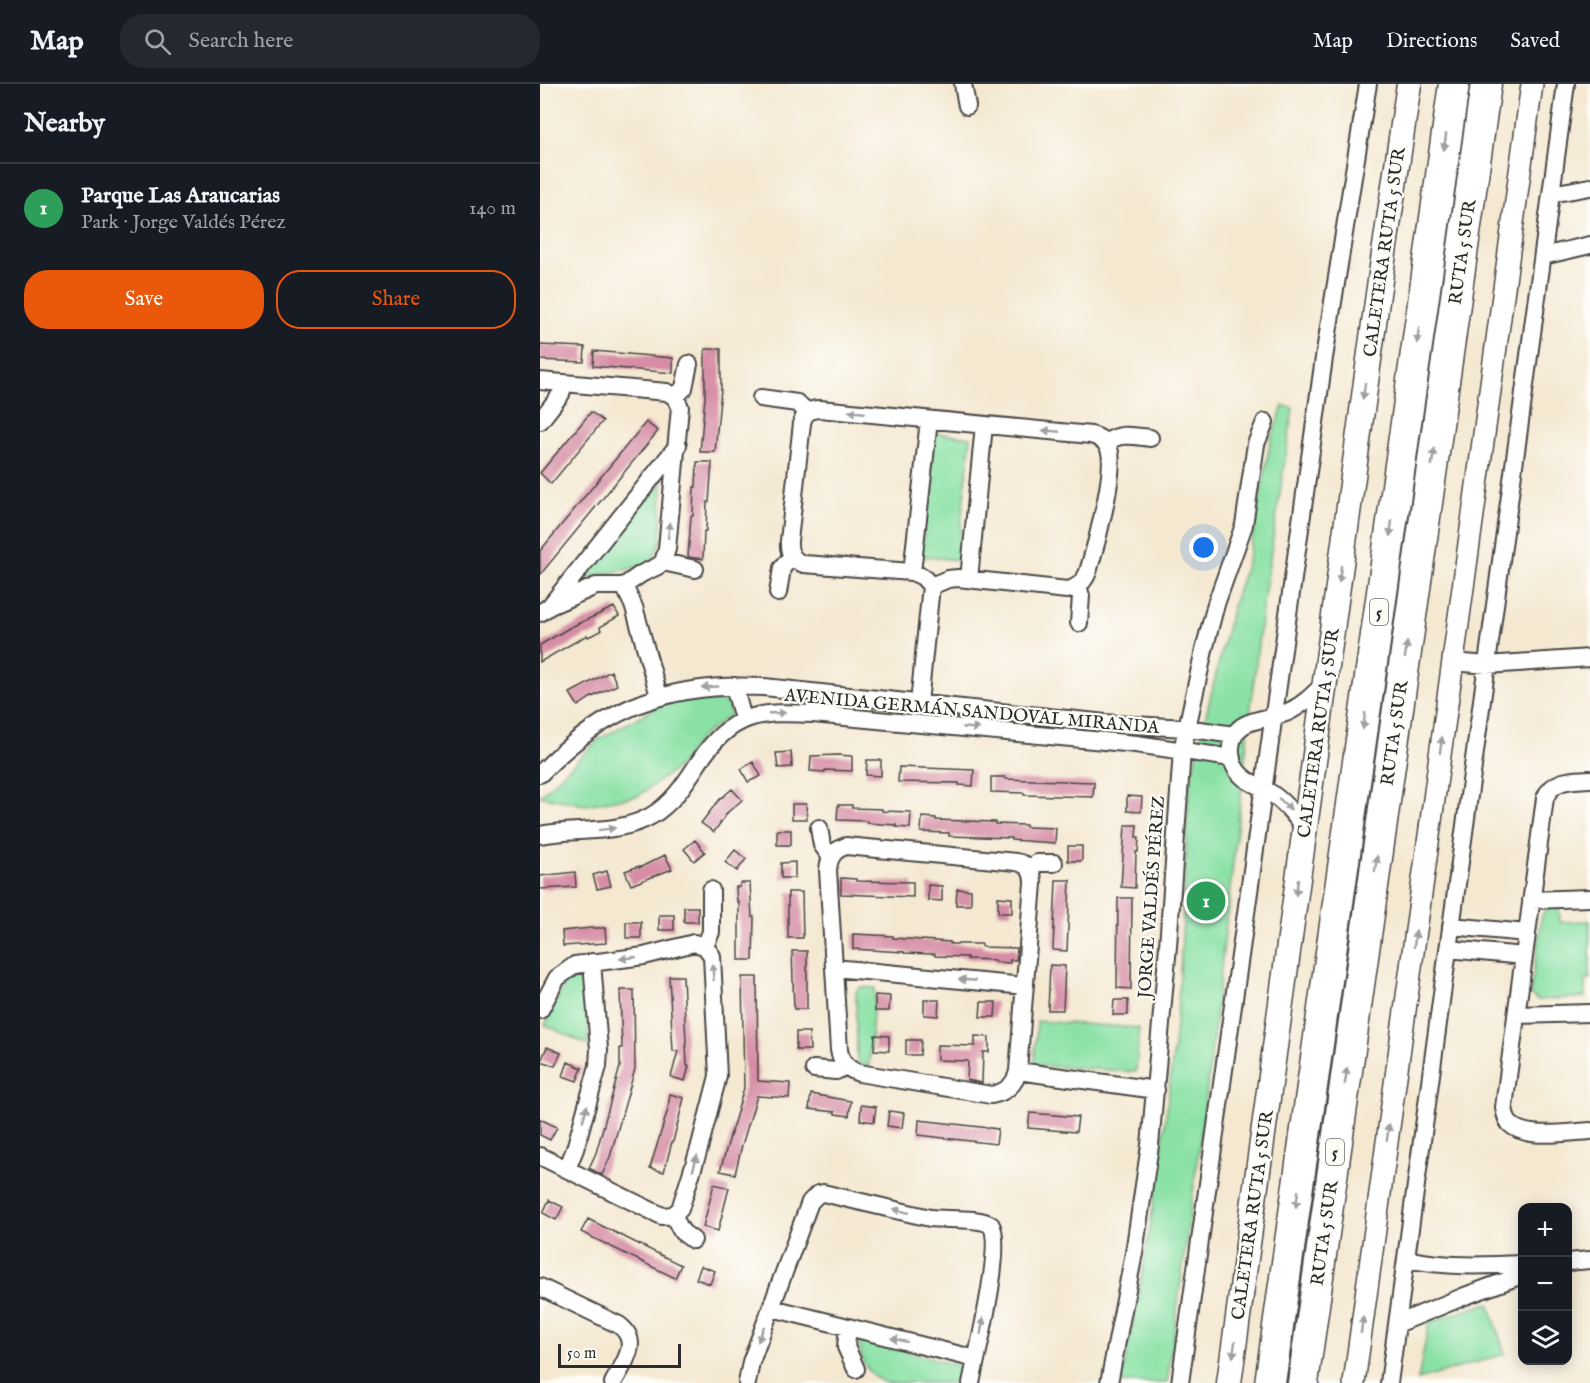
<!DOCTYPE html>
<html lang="en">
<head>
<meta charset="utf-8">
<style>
  body { margin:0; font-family:"IM FELL English",serif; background:#242831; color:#f1f3f6 }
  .controls { position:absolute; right:18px; bottom:18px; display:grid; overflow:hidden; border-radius:12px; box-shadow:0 3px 15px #0003 }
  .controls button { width:54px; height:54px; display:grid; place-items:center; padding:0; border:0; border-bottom:2px solid #363941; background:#171b24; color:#f1f3f6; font:30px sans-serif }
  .scale { position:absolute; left:18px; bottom:15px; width:123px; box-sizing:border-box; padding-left:6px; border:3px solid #2b2b2b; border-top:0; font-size:16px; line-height:21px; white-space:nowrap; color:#2b2b2b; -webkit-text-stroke:4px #fdfcf7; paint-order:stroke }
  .you { position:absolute; left:664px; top:464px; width:21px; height:21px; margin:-15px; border:4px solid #fff; border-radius:50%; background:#1a73e8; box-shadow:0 0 0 9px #1a73e833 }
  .badge { display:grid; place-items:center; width:39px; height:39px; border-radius:50%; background:#ea580c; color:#fff; font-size:20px; font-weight:700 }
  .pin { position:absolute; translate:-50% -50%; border:3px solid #fff; box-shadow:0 2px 6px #0006 }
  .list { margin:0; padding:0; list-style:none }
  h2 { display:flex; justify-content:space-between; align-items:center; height:78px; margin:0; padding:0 24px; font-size:26px }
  h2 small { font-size:20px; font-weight:400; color:#9ea1a6 }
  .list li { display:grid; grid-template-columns:39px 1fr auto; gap:18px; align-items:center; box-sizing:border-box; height:90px; padding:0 24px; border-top:2px solid #363941 }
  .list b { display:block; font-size:22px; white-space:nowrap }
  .list p { margin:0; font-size:20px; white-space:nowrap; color:#9ea1a6 }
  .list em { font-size:20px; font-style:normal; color:#9ea1a6 }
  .actions { display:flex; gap:12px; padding:18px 24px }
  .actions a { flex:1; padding:14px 0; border:2px solid #ea580c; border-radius:24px; text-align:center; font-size:21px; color:#ea580c }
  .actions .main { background:#ea580c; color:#fff }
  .icon { flex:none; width:33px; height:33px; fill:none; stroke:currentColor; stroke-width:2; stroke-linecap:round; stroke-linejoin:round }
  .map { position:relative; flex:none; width:1050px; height:1299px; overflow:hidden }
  header { display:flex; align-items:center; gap:36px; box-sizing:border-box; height:84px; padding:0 30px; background:#171b24; border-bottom:2px solid #363941 }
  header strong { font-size:28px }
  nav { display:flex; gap:33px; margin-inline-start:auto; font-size:21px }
  .search { width:420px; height:54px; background:#242831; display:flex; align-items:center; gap:15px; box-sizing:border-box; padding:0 21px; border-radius:24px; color:#9ea1a6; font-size:22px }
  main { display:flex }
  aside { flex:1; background:#171b24 }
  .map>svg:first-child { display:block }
  .green { fill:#89e1a5; stroke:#5a8668; stroke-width:1.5 }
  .building { fill:#d68da5 }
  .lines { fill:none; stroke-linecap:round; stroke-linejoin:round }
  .minor-casing { stroke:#494744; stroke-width:20 }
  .tertiary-casing { stroke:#494744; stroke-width:24 }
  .secondary-casing { stroke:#494744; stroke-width:27 }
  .motorway-casing { stroke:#494744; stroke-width:33 }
  .minor { stroke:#fff; stroke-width:16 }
  .tertiary { stroke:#fff; stroke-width:21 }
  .secondary { stroke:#fff; stroke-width:24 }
  .motorway { stroke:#fff; stroke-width:30 }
  .oneway { fill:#a0a0a0 }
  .labels { text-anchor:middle; stroke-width:4.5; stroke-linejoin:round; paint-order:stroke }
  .shield { fill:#fdfcf7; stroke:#6a6a68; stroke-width:1.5 }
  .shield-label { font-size:16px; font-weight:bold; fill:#2b2b2b }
  .street-label { font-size:18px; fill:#2b2b2b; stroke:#fdfcf7 }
</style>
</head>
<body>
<header>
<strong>Map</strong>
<div class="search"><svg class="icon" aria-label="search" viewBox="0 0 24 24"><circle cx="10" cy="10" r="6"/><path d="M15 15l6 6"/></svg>Search here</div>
<nav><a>Map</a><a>Directions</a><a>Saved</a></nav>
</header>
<main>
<aside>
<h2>Nearby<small></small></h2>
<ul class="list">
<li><span class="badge" style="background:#2e9e5b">1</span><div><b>Parque Las Araucarias</b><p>Park · Jorge Valdés Pérez</p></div><em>140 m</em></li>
</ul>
<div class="actions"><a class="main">Save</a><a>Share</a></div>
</aside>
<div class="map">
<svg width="1050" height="1299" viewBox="0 0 1050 1299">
  <rect width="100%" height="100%" fill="#fdfcf7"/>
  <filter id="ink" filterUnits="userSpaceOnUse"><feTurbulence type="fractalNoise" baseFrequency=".0167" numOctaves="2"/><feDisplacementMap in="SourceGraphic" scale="12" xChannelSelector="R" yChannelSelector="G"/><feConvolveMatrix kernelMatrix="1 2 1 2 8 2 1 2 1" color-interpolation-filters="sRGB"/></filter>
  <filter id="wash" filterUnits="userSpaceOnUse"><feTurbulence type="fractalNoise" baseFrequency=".008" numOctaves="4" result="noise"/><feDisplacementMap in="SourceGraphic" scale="24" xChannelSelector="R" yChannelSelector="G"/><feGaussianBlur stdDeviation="1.35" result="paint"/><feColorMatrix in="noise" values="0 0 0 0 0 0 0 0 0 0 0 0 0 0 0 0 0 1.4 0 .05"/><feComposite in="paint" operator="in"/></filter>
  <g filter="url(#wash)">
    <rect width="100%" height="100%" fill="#f4e8d1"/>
    <!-- green -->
    <path class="green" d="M743,322L753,324L722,526L668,998L627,1299H580C607,1180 624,1062 636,941C643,865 645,789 648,714L652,688L692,525L708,475L731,355Z
      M394,349L431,353L417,476L381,472Z
      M122,396L121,456L111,480L42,495Z
      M181,610L191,630L161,653L137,684L98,712L45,721L0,712L59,655L124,619Z
      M1007,823L1019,824L1020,838L1050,837V895H1045V913L998,916L990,911L1002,832Z
      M33,891H41L47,898L48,961L5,941L26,896Z
      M321,903L335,904L329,983L317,979L316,907Z
      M497,937L599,944L596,988L494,981Z
      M949,1219L965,1270L878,1296L889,1238Z
      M321,1254L423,1283L427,1294L426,1299H345C327,1290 317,1274 321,1254Z"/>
    <g id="blocks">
      <!-- building -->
      <path class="building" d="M0,261L45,263L44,278L0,276Z
        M165,265H181V305L175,368H160L165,313Z
        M54,267L133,274V289L53,282Z
        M51,328L63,337L11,400L0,389Z
        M106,338L118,347L0,491V467Z
        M157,378H172L169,418H167L166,447H164L163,475L148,473L151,432H153L154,403H156Z
        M74,523L79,532L60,543L61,547L48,553L47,551L0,578V561L29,544Z
        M71,587L77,601L50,614L38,622L30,609Z
        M251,668L252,683L238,684L236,669Z
        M298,671L312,672V687L285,686V688L270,687L271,672Z
        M327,676H341V692L326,691Z
        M213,678L221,692L208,698L201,685Z
        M359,683L434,686L433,702L419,701V699L358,698Z
        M451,693H465V695L554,698L553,713L484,711V709L451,708Z
        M192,705L202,716L188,728L174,748L161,739L178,717Z
        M587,712L602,713L601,728L587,727Z
        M252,720H266L267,735H252Z
        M298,721H312V724L342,725V727L371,728L370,744L356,743V741L327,739V737L297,736Z
        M382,733L396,734V736L455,738V740L486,741V743L516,744L515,759L471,756V754L409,752V749L381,748Z
        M585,741H597L596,753H599L598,768H596L595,804L581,803Z
        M237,746H251V761H237Z
        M155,756L165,768L154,777L144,765Z
        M528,762H542V777H528Z
        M195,766L206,775L197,787L185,778Z
        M125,771L132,785L91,801L85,787L99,782V784Z
        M255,778V794H241V779Z
        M67,787L71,802L57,805L53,791Z
        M35,788L36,803L0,805V792Z
        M301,794L316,795V797L373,798V813L301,810Z
        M516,796H530L527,867L513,866Z
        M200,799H210L212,833H214L213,876H199V818H197L196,803H200Z
        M388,801L402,802V817L388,816Z
        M417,805L431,806V821H416Z
        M248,808H262L263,854H248Z
        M458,813L472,814V829H458Z
        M578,814H592L591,905L577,904Z
        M144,823H158V838H144Z
        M119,831H134V846H119Z
        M86,838H101V854H86Z
        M51,844H65L66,859L23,862L22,847Z
        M313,850L353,852V854L410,858V860H442V863L477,864L476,876H470V879L455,878V876L427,875V873L395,872V870L364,869V868L313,865Z
        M252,867H267V925H254Z
        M510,881L525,882L523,926H508Z
        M129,892H143L147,982H149L145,997L131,993L138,967H133Z
        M202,893H217L218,997L250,999L249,1014L217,1012L202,1061L195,1090L180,1087L204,1004Z
        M80,906H94L95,985L70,1073L62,1091L49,1084L56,1069L80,983V964H82Z
        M335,911L350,912L349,927H335Z
        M384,916H399L398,932L384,931Z
        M574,916H588V931H573Z
        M441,918H456L455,933H440Z
        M256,948H269L270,966H256Z
        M335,951L349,952V967L334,966Z
        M435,952L449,953V968H443L442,999L427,996L428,977L397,976V961L435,962Z
        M366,956H381L380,971H366Z
        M7,963L21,969L15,982L1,977Z
        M28,978L42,984L37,997L23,992Z
        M130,1010L144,1014L133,1058H132L124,1088L110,1084L128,1025Z
        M271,1010L311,1017L309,1032L295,1030V1028L269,1025Z
        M321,1021L336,1023L334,1038L320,1036Z
        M349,1027L364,1029L362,1044L347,1042Z
        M490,1029L538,1033L536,1048L488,1044Z
        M0,1035L17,1043L10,1056L0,1051Z
        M379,1036L458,1045L456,1060L378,1051Z
        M174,1100L189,1104L178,1147L163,1143Z
        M9,1116L23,1123L16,1136L3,1129Z
        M48,1135L141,1181L135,1194L41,1148Z
        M161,1182L175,1187L170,1200L156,1195Z"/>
    </g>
  </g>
  <g filter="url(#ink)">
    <use href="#blocks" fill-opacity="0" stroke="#494744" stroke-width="1.5"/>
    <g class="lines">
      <!-- minor casing -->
      <g class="minor-casing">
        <path id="minor" d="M423,0L427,22
          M1011,110L1050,103
          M1003,172L1050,161
          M0,297L127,308L135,313L140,323L127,465L123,478L118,482L101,490L84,502H56L10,522
          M135,313L144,304L149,280
          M221,314L257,319L268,328
          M0,337L21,310L24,299
          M566,359C579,348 594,352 610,354
          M123,478L155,485
          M372,488L389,336
          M429,495L444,341
          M84,502L94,523L119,612
          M538,502L541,512L539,539
          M238,509L242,484L252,472
          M0,529L10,522L138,361
          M913,578L947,581L1050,574
          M194,602L203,635
          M379,619L391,502L383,493L372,488L264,480C253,477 248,469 249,457L262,339C264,329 270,325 280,325L551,351C559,353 566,357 569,365C577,385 555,465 548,488C544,498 538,504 527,506L418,494L408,495L391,502
          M0,690C65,622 131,598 224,603L575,640L646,644L694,651
          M1050,695C1032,696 1013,695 1005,714L964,1023C965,1029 966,1036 970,1040C986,1056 1029,1048 1050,1047
          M279,744L282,761L291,773
          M765,745C754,730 743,716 726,706C718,701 709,699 702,692C694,685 690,674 691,663C694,631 728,638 750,627C764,620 775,609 786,598
          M0,751C37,744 77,751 111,732C133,719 146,698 159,678C191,629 219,627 273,630L596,660L692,674
          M306,762L476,778C488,780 493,787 493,799L478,987C475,1001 465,1009 451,1011L319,989C307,985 301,978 299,966L288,786C289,773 294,766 306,762Z
          M489,784L497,779H514
          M991,816L1050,814
          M911,842L987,849
          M165,862L171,848V806
          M908,865L984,872
          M294,884L485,902
          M0,926L17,894L35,881L104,872L154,859L165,862L172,872L178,992L159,1065L140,1125L133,1131L122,1132L0,1072
          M976,931L1050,929
          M274,985L296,987L306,982
          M478,987L616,1006
          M27,1085L35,1065L58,982L59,965L52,878
          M133,1131L142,1148L153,1156
          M866,1175C906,1183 941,1182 982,1180
          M1028,1178L1050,1176
          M0,1203L79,1241C102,1258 83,1280 73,1299
          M232,1224L436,1275
          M857,1240L925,1212L982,1191
          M308,1243L306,1263L316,1285
          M207,1299L211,1278L270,1118L278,1110L283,1109L390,1134C405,1136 440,1133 451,1141C464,1161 437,1270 431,1299
          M569,1299L594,1169L610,1061L628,862L642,667L664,566L676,520L704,441L716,360L725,338
          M640,1299L784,274L828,0
          M849,1299L1026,0"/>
      </g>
      <!-- tertiary casing -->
      <g class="tertiary-casing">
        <path id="tertiary" d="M814,1299L992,0"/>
      </g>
      <!-- secondary casing -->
      <g class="secondary-casing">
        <path id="secondary" d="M689,1299L838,210L869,0"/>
      </g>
      <!-- motorway casing -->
      <g class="motorway-casing">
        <path id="motorway" d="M730,1299L914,0
          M763,1299L946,0"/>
      </g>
      <!-- minor -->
      <use href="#minor" class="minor"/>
      <!-- tertiary -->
      <use href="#tertiary" class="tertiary"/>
      <!-- secondary -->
      <use href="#secondary" class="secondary"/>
      <!-- motorway -->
      <use href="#motorway" class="motorway"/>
    </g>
    <!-- one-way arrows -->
    <defs><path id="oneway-solid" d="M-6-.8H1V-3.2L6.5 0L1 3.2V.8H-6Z" transform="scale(1.5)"/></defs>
    <g class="oneway">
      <use href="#oneway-solid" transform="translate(905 58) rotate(98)"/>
      <use href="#oneway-solid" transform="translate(878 251) rotate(98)"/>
      <use href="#oneway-solid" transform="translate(824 307) rotate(98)"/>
      <use href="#oneway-solid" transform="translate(317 328) rotate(-174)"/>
      <use href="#oneway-solid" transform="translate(511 347) rotate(-175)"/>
      <use href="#oneway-solid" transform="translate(893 373) rotate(-82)"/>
      <use href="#oneway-solid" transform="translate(851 444) rotate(98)"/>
      <use href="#oneway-solid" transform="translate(129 446) rotate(-84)"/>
      <use href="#oneway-solid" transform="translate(800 490) rotate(98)"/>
      <use href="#oneway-solid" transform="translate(866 566) rotate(-82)"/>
      <use href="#oneway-solid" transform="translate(170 603) rotate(175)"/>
      <use href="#oneway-solid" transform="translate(237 629) rotate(-2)"/>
      <use href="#oneway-solid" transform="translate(824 637) rotate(98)"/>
      <use href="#oneway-solid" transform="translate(431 644) rotate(5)"/>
      <use href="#oneway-solid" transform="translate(901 661) rotate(-82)"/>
      <use href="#oneway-solid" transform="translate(745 720) rotate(43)"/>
      <use href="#oneway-solid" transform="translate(67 745) rotate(-7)"/>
      <use href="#oneway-solid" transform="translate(836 780) rotate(-82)"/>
      <use href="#oneway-solid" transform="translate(757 803) rotate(98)"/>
      <use href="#oneway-solid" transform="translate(875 855) rotate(-82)"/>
      <use href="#oneway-solid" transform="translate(88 874) rotate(174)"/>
      <use href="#oneway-solid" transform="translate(173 888) rotate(-94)"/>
      <use href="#oneway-solid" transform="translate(427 896) rotate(-175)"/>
      <use href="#oneway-solid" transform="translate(806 992) rotate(-82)"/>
      <use href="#oneway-solid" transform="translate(45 1029) rotate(-74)"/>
      <use href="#oneway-solid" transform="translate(848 1048) rotate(-82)"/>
      <use href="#oneway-solid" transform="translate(155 1079) rotate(-74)"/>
      <use href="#oneway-solid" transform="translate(757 1115) rotate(98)"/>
      <use href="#oneway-solid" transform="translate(361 1127) rotate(-167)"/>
      <use href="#oneway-solid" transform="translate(822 1241) rotate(-82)"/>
      <use href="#oneway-solid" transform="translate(442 1242) rotate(-80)"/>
      <use href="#oneway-solid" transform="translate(221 1250) rotate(111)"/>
      <use href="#oneway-solid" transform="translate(359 1256) rotate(-166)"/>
      <use href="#oneway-solid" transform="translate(694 1265) rotate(98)"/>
    </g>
  </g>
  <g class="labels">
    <!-- shield labels -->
    <g class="shield">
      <rect x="830" y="515" width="18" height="26" rx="4.5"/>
      <rect x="786" y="1055" width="18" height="26" rx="4.5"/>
    </g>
    <g class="shield-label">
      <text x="839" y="534">5</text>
      <text x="795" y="1074">5</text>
    </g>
    <!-- street labels -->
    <g class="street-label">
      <text transform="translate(844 168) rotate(-82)" y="6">CALETERA RUTA 5 SUR</text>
      <text transform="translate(922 168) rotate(-82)" y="6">RUTA 5 SUR</text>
      <text transform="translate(432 627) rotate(5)" y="6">AVENIDA GERMÁN SANDOVAL MIRANDA</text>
      <text transform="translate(778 649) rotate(-82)" y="6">CALETERA RUTA 5 SUR</text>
      <text transform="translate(854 649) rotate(-82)" y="6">RUTA 5 SUR</text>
      <text transform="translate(611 813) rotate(-86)" y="6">JORGE VALDÉS PÉREZ</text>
      <text transform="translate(712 1131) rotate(-82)" y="6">CALETERA RUTA 5 SUR</text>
      <text transform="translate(784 1149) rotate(-82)" y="6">RUTA 5 SUR</text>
    </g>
  </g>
</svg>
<div class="controls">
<button>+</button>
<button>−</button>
<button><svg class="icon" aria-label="layers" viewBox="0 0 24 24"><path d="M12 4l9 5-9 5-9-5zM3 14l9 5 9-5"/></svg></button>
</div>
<div class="scale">50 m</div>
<div class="you"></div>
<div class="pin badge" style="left:666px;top:817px;background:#2e9e5b">1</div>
</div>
</main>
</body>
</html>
